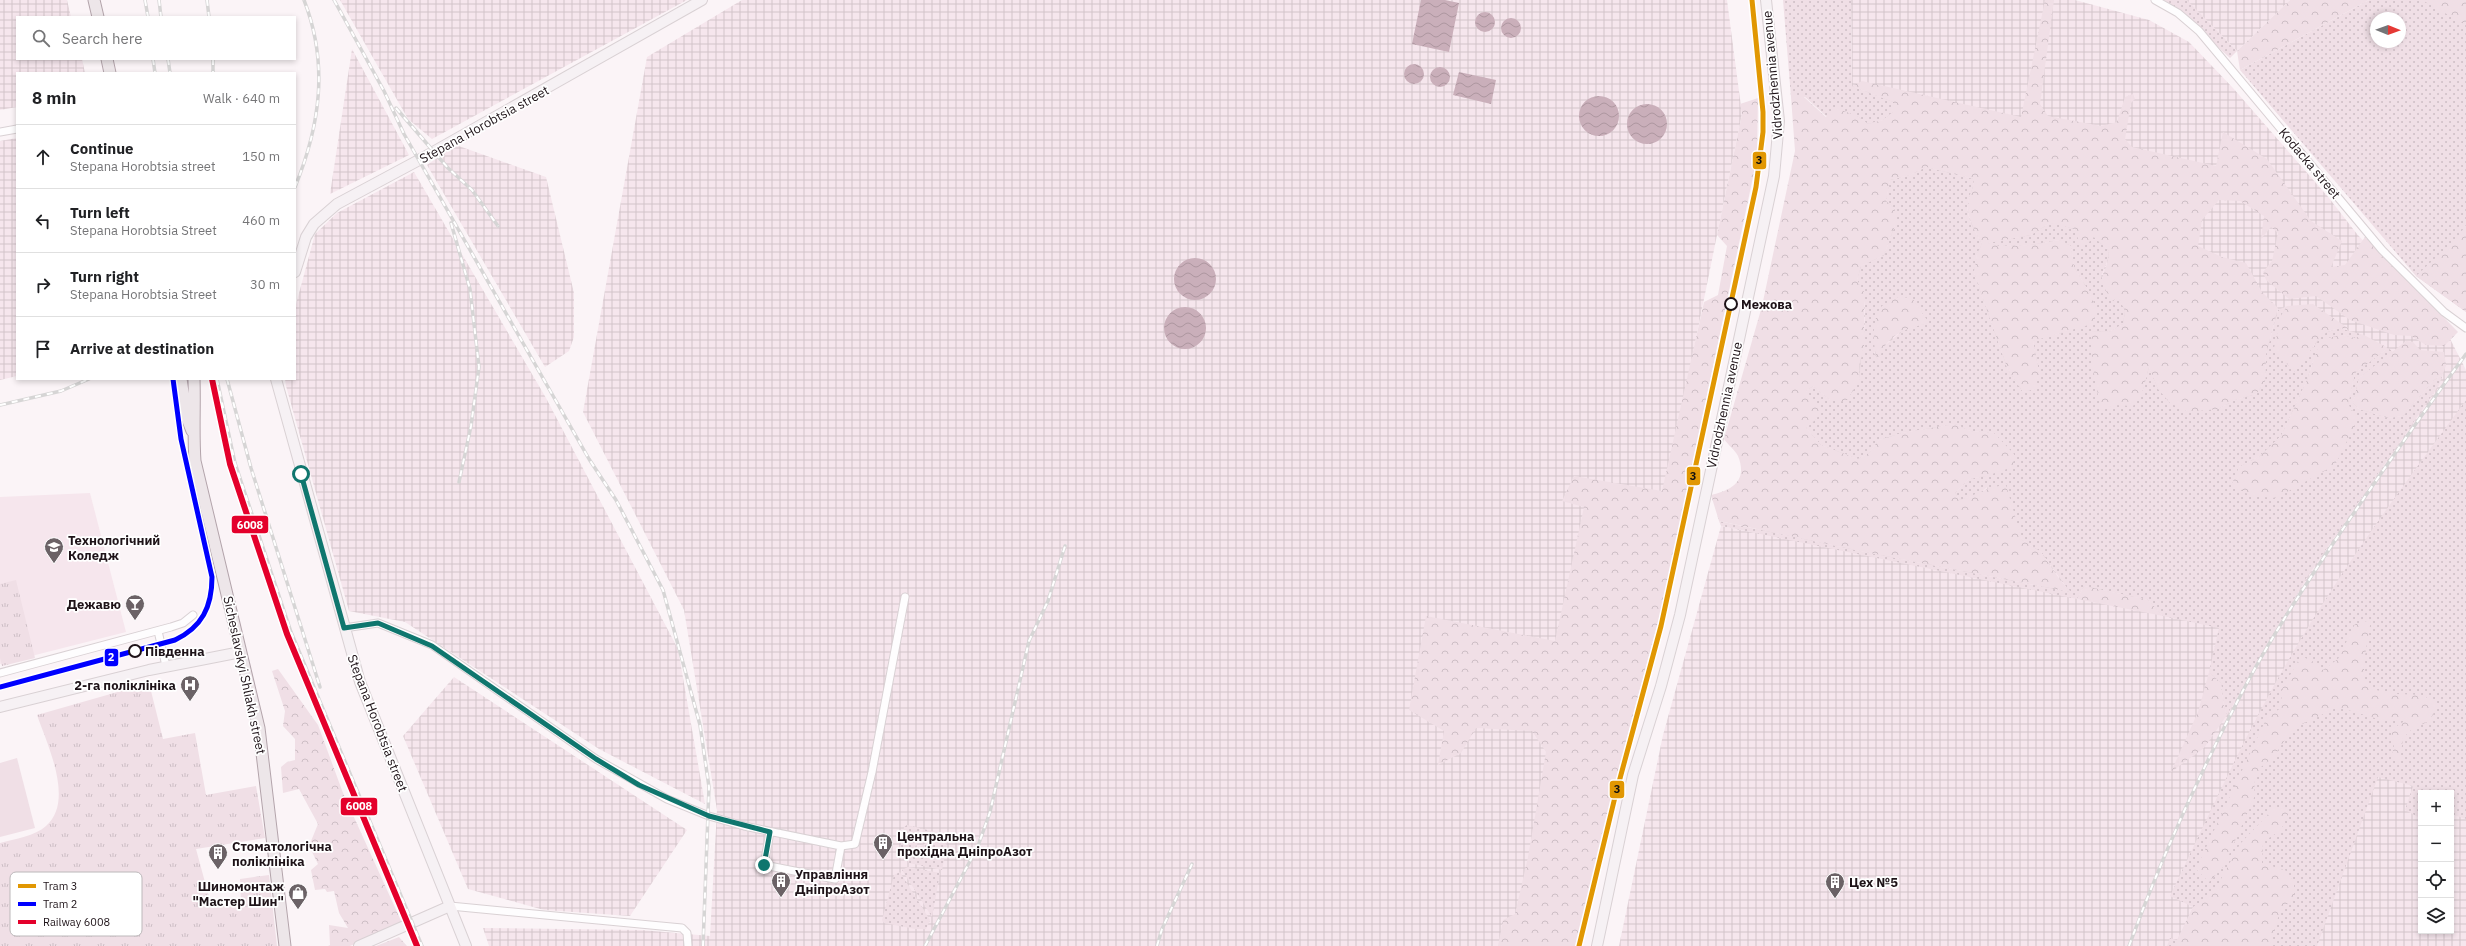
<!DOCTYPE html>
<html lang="en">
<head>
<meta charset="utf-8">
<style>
  body { margin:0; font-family:"IBM Plex Sans",sans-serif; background:#f6f6f6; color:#202124 }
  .controls { position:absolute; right:12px; bottom:12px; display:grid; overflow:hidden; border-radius:0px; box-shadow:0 2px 6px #0003 }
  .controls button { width:36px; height:36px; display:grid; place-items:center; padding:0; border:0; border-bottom:1px solid #e0e0e0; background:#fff; color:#202124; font:20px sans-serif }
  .compass { position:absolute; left:2370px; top:12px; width:36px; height:36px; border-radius:50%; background:#fff; box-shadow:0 2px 6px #0003; rotate:91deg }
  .stop { position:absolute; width:12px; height:12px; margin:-9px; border:3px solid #0f766e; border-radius:50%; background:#fff }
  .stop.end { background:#0f766e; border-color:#fff; box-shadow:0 1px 4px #0008 }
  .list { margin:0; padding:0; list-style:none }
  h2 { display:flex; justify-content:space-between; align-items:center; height:52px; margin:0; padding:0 16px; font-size:17px }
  h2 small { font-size:13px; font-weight:400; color:#757577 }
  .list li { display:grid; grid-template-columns:26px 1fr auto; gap:12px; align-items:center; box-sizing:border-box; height:64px; padding:0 16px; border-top:1px solid #e0e0e0 }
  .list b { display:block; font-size:15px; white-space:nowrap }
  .list p { margin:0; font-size:13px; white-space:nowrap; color:#757577 }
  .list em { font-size:13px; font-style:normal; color:#757577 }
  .icon { flex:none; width:22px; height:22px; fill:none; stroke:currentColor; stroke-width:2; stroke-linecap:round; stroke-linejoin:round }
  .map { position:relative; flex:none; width:2466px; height:946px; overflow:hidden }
  .search { position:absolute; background:#fff; box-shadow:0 2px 6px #0003; left:16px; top:16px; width:280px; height:44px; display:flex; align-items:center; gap:10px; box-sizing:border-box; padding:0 14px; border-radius:0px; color:#757577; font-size:15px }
  .panel { position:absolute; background:#fff; box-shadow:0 2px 6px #0003; left:16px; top:72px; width:280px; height:308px; border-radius:0px }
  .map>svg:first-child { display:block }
  .built { fill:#f6e6ed }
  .industrial { fill:url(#industrial-grid); fill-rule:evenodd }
  .grass { fill:url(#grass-dots); fill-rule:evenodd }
  .forest { fill:url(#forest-crowns) }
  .park { fill:url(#park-tufts) }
  .pitch { fill:#f0dfe6 }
  .water { fill:url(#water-waves) }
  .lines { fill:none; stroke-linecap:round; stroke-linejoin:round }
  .street-casing { stroke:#d9d1d4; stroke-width:9 }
  .secondary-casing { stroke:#d9d1d4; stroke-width:12 }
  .primary-casing { stroke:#b3a4ab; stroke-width:13 }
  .street { stroke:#fefdfe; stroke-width:7 }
  .secondary { stroke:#f6f1f4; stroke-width:10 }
  .primary { stroke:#ede6e9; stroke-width:11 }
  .rail-casing { stroke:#d6d5d5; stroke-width:3.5 }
  .rail { stroke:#fff; stroke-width:2; stroke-dasharray:6; stroke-linecap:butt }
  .rail-1-casing { stroke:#fff; stroke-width:9 }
  .rail-1 { stroke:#e4002b; stroke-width:6 }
  .tram-1-casing { stroke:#fff; stroke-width:8 }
  .tram-2-casing { stroke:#fff; stroke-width:8 }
  .tram-1 { stroke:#e19702; stroke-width:5 }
  .tram-2 { stroke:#00f; stroke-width:5 }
  .route { stroke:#0f766e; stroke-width:5 }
  .stop-dot { fill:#fff; stroke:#1e1318; stroke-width:2 }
  .labels { text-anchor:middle; stroke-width:3.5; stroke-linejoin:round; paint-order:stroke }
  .street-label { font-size:13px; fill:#1e1318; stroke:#fff }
  .stop-label { font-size:13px; font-weight:bold; fill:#1e1318; stroke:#fff; text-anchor:start }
  .poi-label { font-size:13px; font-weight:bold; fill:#1e1318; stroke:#fff; text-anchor:start }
  .key { fill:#fff; stroke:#bcb8ba; stroke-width:1 }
  .key-label { font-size:11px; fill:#1e1318 }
  .line-badge { stroke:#fff; stroke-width:1.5 }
  .badge-label { font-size:11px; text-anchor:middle; font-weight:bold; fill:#fff }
  .pale-badge-label { font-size:11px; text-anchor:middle; font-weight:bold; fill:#111 }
</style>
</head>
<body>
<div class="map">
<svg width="2466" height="946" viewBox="0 0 2466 946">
  <defs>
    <pattern id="industrial-grid" width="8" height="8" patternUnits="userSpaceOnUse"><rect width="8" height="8" fill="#f6e6ed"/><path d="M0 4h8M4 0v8" fill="none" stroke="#d2c4ca"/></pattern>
    <pattern id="grass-dots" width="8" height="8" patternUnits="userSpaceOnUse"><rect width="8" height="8" fill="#f0dfe6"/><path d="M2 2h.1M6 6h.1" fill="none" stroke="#cdbec5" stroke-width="1.8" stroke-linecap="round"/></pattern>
    <pattern id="forest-crowns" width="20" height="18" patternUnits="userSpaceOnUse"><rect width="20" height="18" fill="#f0dfe6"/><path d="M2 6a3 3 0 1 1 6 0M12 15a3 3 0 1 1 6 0" fill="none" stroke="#cdbec5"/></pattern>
    <pattern id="park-tufts" width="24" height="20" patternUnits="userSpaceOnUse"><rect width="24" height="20" fill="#f0dfe6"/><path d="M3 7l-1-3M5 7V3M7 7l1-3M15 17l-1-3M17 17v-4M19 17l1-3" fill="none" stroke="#cdbec5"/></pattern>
    <pattern id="water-waves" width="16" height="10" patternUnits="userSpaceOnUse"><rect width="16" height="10" fill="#caafba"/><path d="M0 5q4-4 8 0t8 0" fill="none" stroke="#ad969f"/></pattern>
  </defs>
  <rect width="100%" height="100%" fill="#fbf4f7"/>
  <!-- built -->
  <path class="built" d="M90,493L126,632L0,664V497Z"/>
  <!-- industrial -->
  <path class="industrial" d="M0,0H67L71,17H17V59H82L85,73H17V107L0,110Z
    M340,0H687L432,139L408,119Z
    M742,0H1727L1742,114L1717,235L1665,491L1533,946H489L483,928L642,930L710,936L717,810L684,610L583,412L647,57Z
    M1851,0H2075L2149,20L2189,42L2233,88L2329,198L2357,234L2444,327L2466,370V946H1619L1663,735L1721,526L1756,533L1852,86ZM2421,793H2451V931H2421Z
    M2186,0H2290L2237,51Z
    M352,49L409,155L330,194Z
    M17,138V376L0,380V141Z
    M456,145L546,177L574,293V337L569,351L545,367L427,165Z
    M414,172L546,398L678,649L705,804L599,749L405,622L349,611L286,386L285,379H295V308L315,234L337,213Z
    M454,677L687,830L630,916L544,910L468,889L403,736Z"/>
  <!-- grass -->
  <path class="grass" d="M1783,0H1851L1852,86L1893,102V112L1883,120L1868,124L1857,116L1827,117L1805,97H1791Z
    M2164,0H2187L2237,51L2230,58C2207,38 2190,15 2164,0Z
    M2369,0H2466V312L2416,276L2240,70ZM2376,18H2400V42H2376Z
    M1926,167L1974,179C1974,188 1969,195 1968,204C1965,216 1976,233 1982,244L1977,254L1974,273L2008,370L2023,392L2034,389L2039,372L2033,341L2042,337L2062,333L2091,295L2074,267L2071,246L2059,240L2030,245L1999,246L1986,243L2031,235L2050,223L2060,224L2094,237L2109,251L2108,259L2101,276L2113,301L2118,295L2125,311L2123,324L2109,332L2091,331L2143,390L2149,367L2158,389L2218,409L2235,400L2256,394L2265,382L2266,354L2278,310L2287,306L2281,316L2313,348L2322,334L2339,328L2364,335L2355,338L2342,335L2313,361L2307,380L2281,436L2260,456L2239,467L2335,465L2346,442L2348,404L2355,373L2388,348L2393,352L2359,378L2353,403L2359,409L2388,418L2403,416L2434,380L2443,374L2439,385L2307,577L2227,715L2224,707L2221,683L2209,672L2219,628L2163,616L2148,600L2084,586L2077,599L1721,526L1719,521L1865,552L2070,592L2041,552L2022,540L2014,518L1987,487L1980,493L1960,500L1955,493L1969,479L1986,476L1994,433L1970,431L1955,424L1902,433L1879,440L1869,453L1858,459L1821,445L1806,428L1817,418L1806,391L1813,386L1830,400L1860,379C1859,348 1874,309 1857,280L1861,266L1884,255L1895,225V209L1886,201L1890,180L1910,175ZM1912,298L1928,323L1905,329L1882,348L1879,361L1874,353Z
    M2466,400V819L2451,814V793H2421L2420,818L2405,810L2413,786L2378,777L2317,946H2167L2170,938L2179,941L2193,907L2170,896C2209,815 2246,732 2292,654C2344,565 2405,483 2466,400Z
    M907,825L920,828L917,845L903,854L900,849L904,827Z
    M923,829L936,832L920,842Z
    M940,834L947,846L942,870L909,863L905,856Z
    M908,867L940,873L932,917L902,870Z
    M900,872L930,920L926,929H915L884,923L882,920L894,875Z"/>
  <!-- forest -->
  <path class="forest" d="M2045,0H2054L2040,104L2048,116L2101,126L2117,122L2125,97L2133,94L2135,99L2131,103L2125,139L2132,147L2216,166L2223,132L2267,159L2311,221L2342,241L2331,267L2345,265L2365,237L2458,332L2444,346L2426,345L2411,336L2394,335L2350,320L2316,296L2289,299L2266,280L2263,272L2272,261L2278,233L2271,227L2261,239L2264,216L2240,201L2219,200L2202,220L2198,246L2222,257L2246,263L2262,292L2278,308L2266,354L2265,382L2256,394L2235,400L2218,409L2188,412L2170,403L2158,389L2149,367L2143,390L2133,406L2115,405L2101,411L2092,363L2091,331L2109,332L2123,324L2125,311L2118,296L2113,301C2092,274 2108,277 2109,251L2094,237L2087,244L2080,245L2075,229L2050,223L2031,235L1988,243L1999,246L2030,245L2060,240L2071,246L2074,267L2091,295L2097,312L2092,324L2033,341L2039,372L2035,389L2023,392L2008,370L1974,273L1977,254L1982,244C1976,233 1966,216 1968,204C1969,195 1974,188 1974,179L1926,167L1910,175L1890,180L1886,201L1895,209V225L1884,255L1861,266L1857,280L1864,292V346L1859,366L1860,379L1846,402L1830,400L1813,386L1806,391L1820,407L1817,418L1806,428L1821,445L1858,459L1869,453L1879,440L1902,433L1955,424L1970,431L1994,433L2014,454L2013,467L1986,476L1969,479L1955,493L1960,500C1978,494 1987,487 2006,485L2022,540L2041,552L2060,580L2071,592L1865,552L1719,521L1711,495C1732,490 1748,481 1738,456C1735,450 1728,445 1724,439L1762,306L1795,151L1791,97H1804L1826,117L1836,108L1857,116L1868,124L1883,120L1893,112V102L1852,86L1862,81L2021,117Z
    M2290,0H2369L2240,70L2237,51Z
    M2422,0H2466V25Z
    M1758,98L1757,158L1694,457L1661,611L1619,768L1576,946H1498L1503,920L1515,914L1528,857L1546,752L1532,731L1476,728L1461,753L1438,765L1444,731L1409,710L1426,616L1555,641L1584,507L1562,501L1574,476L1662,491L1704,302L1718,295L1727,246L1717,235L1742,114L1740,104Z
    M2466,225V312L2416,276L2457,238Z
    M1898,297L1912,298L1929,323C1904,329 1884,335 1879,362C1872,350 1871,316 1883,305C1887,302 1893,300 1898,297Z
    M2313,304L2349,329C2315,325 2315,353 2294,372L2274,348L2281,316L2287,306Z
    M2342,335L2355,338L2364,335L2388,348L2355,373L2348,404L2358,419L2335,465L2276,498L2251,496L2232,484L2239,467L2260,456L2281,436L2307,380L2318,347L2328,338Z
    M2406,341L2413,342L2420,350L2444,352L2446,365L2443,374L2434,380L2403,416L2388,418L2359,409L2353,403L2359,378Z
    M2084,586L2148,600L2163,616L2077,599Z
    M2371,620L2364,661V681L2376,690L2396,694L2423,695L2437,705L2430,721L2413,728L2403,738L2400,760L2391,759L2394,747L2391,730L2406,720L2378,719L2338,707L2298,726L2286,738L2273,758L2261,767L2255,779L2254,798L2224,866L2209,882L2196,869L2267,717L2281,708L2282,689L2301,656L2316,663L2323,670L2338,659L2355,624Z
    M278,669L318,725L343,793L402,923L350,946H328L330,945L329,925L348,928L339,913L334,891L327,892L325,889L315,890L311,870L318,864L309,846L318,824L299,789L283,793L281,767L287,762L295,760V739L283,726L285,711L272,671Z
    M2209,672L2221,683L2224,707L2227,715L2204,748L2171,772L2198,712Z
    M2275,807H2283L2289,812L2281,830L2263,842L2262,863L2287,871L2294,883V898L2280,911L2270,946H2174L2193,907L2214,892L2240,844Z
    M399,937L407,946H376Z"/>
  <!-- park -->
  <path class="park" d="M16,580L35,658L2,666L0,658V584Z
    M149,683L163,739L195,733L206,795L256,786L265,838L196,849L212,908L241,903L240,879L269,875L277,946H0V843C15,839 35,836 46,826C75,801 47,744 37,715Z"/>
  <!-- pitch -->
  <path class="pitch" d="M17,758L35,828L0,837V763Z"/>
  <!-- water -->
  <path class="water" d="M1421,0H1445L1459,3L1449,52L1412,44Z
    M1475 22a10 10 0 1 1 20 0a10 10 0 1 1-20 0Z
    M1501 28a10 10 0 1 1 20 0a10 10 0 1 1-20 0Z
    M1404 74a10 10 0 1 1 20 0a10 10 0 1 1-20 0Z
    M1430 77a10 10 0 1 1 20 0a10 10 0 1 1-20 0Z
    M1459,72L1496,80L1491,104L1453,95Z
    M1579 116a20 20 0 1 1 40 0a20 20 0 1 1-40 0Z
    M1627 124a20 20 0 1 1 40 0a20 20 0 1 1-40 0Z
    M1174 279a21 21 0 1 1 42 0a21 21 0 1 1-42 0Z
    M1164 328a21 21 0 1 1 42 0a21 21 0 1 1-42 0Z"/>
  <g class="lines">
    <!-- street casing -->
    <g class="street-casing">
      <path id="street" d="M2155,0L2178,13L2199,31L2382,250L2444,312L2466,328
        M0,132L17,129
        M344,628L378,623L432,645L596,759L667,799L709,816L744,826L841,846L835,879L764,865L770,832
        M158,631L166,666
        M0,673L171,627L183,623L193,615
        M841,846L855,844L872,772L905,597
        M450,906L682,928L687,933L688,946"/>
    </g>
    <!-- secondary casing -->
    <g class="secondary-casing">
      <path id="secondary" d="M295,272L306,237L314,224L337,204L419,160L702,0
        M276,379L360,682L466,946
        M0,707L149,670L241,652
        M359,946L450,906
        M1597,946L1633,775L1661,686L1680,615L1774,176L1779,121L1766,0"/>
    </g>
    <!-- primary casing -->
    <g class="primary-casing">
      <path id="primary" d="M94,0L98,17
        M107,59L110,73
        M181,379L187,418L192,431
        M194,379C195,407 193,433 195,461L259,728L285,946"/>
    </g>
    <!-- street -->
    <use href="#street" class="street"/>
    <!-- secondary -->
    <use href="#secondary" class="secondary"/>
    <!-- primary -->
    <use href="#primary" class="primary"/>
    <!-- rail casing -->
    <g class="rail-casing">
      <path id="rail" d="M145,0L148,17
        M159,0L161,17
        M207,0L209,17
        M334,0L384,91L404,134L589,459L616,500L663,590L700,725L709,787L703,946
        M153,59L155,73
        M168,59L170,73
        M213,59V73
        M396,108L448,168L472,190L498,226
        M295,187C320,126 329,64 304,0
        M451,223L470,289L479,367L471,426L459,482
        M217,379L235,463L291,632L422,946
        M227,379L251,468L320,687
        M0,405L61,391L89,379
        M925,946L978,846L990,812L1029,641L1048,601L1065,546
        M1157,946L1162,929L1192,864
        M2129,946C2162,856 2202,768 2247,683C2272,636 2301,592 2330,548C2374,483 2419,418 2466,354"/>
    </g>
    <!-- rail -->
    <use href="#rail" class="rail"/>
    <!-- rail-1 casing -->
    <g class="rail-1-casing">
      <path id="rail-1" d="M212,379L230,464L287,634L417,946"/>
    </g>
    <!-- rail-1 -->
    <use href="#rail-1" class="rail-1"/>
    <!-- tram-1 casing -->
    <g class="tram-1-casing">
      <path id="tram-1" d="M1579,946L1615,797L1661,626L1756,187L1763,132V112L1752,0"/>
    </g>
    <!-- tram-2 casing -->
    <g class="tram-2-casing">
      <path id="tram-2" d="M0,687L175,640C202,627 212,607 212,577L181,439L173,379"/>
    </g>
    <!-- tram-1 -->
    <use href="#tram-1" class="tram-1"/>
    <!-- tram-2 -->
    <use href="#tram-2" class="tram-2"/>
  </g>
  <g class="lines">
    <!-- route -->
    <path class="route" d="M301,474L344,628L378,623L432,646L596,759L639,785L709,816L770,832L764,865"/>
  </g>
  <!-- icons -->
  <defs>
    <g id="university-pin" transform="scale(1)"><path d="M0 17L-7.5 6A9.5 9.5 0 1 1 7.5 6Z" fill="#6b6266" stroke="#fff"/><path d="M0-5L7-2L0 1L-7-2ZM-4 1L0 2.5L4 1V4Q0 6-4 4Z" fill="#fff"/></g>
    <g id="bar-pin" transform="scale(1)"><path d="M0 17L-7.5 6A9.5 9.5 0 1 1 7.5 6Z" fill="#6b6266" stroke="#fff"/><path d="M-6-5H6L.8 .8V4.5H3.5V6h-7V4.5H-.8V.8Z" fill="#fff"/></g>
    <g id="hospital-pin" transform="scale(1)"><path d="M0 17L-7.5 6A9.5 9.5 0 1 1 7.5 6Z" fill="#6b6266" stroke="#fff"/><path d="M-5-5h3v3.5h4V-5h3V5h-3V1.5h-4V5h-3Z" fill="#fff"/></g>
    <g id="building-pin" transform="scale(1)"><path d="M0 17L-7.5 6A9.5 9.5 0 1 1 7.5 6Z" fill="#6b6266" stroke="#fff"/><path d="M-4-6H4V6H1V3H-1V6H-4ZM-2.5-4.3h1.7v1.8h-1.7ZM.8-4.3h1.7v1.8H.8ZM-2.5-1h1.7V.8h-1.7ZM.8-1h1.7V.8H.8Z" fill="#fff"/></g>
    <g id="shop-pin" transform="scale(1)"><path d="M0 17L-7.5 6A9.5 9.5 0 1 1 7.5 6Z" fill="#6b6266" stroke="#fff"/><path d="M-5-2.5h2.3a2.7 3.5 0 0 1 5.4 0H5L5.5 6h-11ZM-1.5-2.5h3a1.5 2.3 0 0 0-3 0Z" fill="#fff"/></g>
  </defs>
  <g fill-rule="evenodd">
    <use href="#university-pin" x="54" y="547"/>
    <use href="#bar-pin" x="135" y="604"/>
    <use href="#hospital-pin" x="190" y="685"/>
    <use href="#building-pin" x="883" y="843"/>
    <use href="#building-pin" x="218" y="853"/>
    <use href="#building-pin" x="781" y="881"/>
    <use href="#building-pin" x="1835" y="882"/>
    <use href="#shop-pin" x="298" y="893"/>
  </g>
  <!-- markers -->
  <g class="stop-dot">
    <circle cx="1731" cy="304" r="6"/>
    <circle cx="135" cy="651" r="6"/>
  </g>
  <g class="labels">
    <!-- street labels -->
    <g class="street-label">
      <text transform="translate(1772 75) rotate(-95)" y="5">Vidrodzhennia avenue</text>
      <text transform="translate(484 124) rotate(-29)" y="5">Stepana Horobtsia street</text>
      <text transform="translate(2310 163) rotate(50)" y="5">Kodacka street</text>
      <text transform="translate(1724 405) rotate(-78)" y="5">Vidrodzhennia avenue</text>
      <text transform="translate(245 675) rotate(78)" y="5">Sicheslavskyi Shliakh street</text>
      <text transform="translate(378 723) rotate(69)" y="5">Stepana Horobtsia street</text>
    </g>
    <!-- stop labels -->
    <g class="stop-label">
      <text x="1741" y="309">Межова</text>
      <text x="145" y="656">Південна</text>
    </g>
    <!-- poi labels -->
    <g class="poi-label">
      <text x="68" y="545">Технологічний<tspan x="68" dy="15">Коледж</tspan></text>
      <text x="121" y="609" text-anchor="end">Дежавю</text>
      <text x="176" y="690" text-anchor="end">2-га поліклініка</text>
      <text x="897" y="841">Центральна<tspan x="897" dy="15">прохідна ДніпроАзот</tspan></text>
      <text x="232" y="851">Стоматологічна<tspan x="232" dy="15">поліклініка</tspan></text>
      <text x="795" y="879">Управління<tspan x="795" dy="15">ДніпроАзот</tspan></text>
      <text x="1849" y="887">Цех №5</text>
      <text x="284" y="891" text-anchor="end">Шиномонтаж<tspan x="284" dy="15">"Мастер Шин"</tspan></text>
    </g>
  </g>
  <!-- legend -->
  <rect x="10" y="872" width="132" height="64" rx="6" class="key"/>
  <rect x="18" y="884" width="18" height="4" fill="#e19702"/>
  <rect x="18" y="902" width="18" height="4" fill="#00f"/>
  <rect x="18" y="920" width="18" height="4" fill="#e4002b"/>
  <g class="key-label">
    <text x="43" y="890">Tram 3</text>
    <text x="43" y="908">Tram 2</text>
    <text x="43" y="926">Railway 6008</text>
  </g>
  <g class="line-badge">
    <rect x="1752" y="151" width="15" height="19" rx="4" fill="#e19702"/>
    <rect x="1686" y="466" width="15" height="20" rx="4" fill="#e19702"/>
    <rect x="231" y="515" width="38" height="19" rx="4" fill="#e4002b"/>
    <rect x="104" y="648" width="15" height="19" rx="4" fill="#00f"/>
    <rect x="1609" y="780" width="16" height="19" rx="4" fill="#e19702"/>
    <rect x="340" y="797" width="38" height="19" rx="4" fill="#e4002b"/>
  </g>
  <g class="badge-label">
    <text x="250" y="529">6008</text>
    <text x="111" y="661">2</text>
    <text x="359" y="810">6008</text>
  </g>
  <g class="pale-badge-label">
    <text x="1759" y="164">3</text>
    <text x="1693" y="480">3</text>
    <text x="1617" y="793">3</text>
  </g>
</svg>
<div class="controls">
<button>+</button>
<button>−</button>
<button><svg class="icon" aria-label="locate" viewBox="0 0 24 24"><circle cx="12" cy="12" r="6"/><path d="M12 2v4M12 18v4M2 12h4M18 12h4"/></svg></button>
<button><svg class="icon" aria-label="layers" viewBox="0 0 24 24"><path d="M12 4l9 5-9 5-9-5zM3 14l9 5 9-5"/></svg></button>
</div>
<svg class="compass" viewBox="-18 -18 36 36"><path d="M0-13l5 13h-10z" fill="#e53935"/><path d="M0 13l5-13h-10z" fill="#757577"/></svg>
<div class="stop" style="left:301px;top:474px"></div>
<div class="stop end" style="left:764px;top:865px"></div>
<div class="search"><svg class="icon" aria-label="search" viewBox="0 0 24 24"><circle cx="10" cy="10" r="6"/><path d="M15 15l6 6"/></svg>Search here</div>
<section class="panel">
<h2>8 min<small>Walk · 640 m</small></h2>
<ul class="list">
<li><svg class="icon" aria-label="ahead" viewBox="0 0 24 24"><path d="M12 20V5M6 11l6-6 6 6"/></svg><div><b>Continue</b><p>Stepana Horobtsia street</p></div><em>150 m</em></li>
<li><svg class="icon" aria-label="left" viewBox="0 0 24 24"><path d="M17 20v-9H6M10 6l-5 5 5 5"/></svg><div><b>Turn left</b><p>Stepana Horobtsia Street</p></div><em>460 m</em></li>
<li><svg class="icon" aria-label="right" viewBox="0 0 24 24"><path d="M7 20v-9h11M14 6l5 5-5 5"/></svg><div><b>Turn right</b><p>Stepana Horobtsia Street</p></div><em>30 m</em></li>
<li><svg class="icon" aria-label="arrive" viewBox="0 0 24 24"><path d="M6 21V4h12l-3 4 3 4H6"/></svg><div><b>Arrive at destination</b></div></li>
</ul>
</section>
</div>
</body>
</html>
